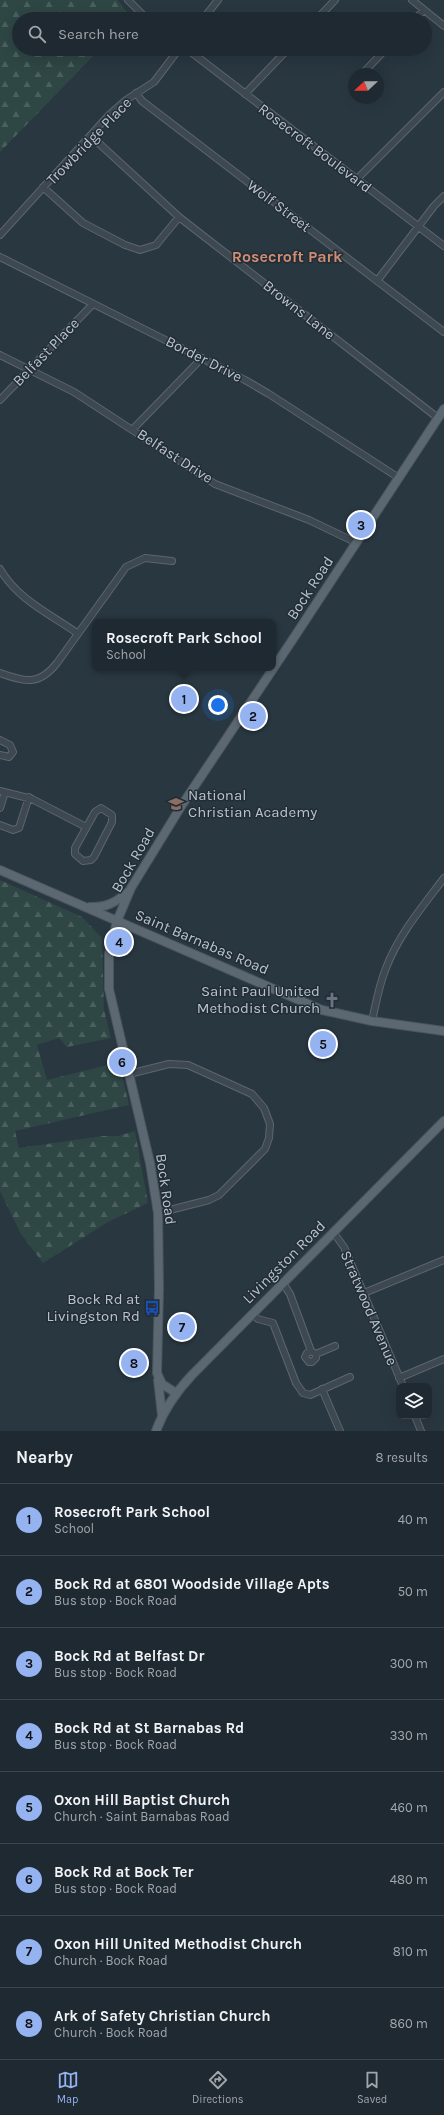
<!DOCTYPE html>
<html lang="en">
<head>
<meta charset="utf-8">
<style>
  body { margin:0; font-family:Karla,sans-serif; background:#273139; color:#f1f3f6 }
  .controls { position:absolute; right:12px; bottom:12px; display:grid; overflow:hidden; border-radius:8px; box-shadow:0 4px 16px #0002 }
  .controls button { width:36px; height:36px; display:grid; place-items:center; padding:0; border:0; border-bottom:1px solid #3c454d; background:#1f2931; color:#f1f3f6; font:20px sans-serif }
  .compass { position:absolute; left:348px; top:68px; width:36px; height:36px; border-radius:50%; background:#1f2931; box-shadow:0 4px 16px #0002; rotate:248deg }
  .you { position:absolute; left:218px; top:705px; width:14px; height:14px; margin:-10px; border:3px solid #fff; border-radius:50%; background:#1a73e8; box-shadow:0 0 0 6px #1a73e833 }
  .badge { display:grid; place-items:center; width:26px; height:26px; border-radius:50%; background:#95b2f1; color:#111; font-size:13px; font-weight:700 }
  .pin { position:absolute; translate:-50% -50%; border:2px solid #fff; box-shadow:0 1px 4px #0006 }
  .popup { position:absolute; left:92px; top:619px; width:184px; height:52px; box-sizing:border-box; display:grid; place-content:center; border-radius:8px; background:#1f2931; filter:drop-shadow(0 1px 3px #0005); font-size:13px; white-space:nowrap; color:#a1a6ab }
  .popup b { font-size:15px; color:#f1f3f6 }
  .popup::after { content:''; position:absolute; left:50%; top:100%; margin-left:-8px; border:8px solid transparent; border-top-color:#1f2931 }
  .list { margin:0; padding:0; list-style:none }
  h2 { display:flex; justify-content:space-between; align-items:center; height:52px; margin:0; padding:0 16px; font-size:17px }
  h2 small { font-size:13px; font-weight:400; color:#a1a6ab }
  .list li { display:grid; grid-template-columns:26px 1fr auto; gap:12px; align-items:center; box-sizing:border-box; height:72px; padding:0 16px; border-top:1px solid #3c454d }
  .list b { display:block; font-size:15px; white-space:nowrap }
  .list p { margin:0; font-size:13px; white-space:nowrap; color:#a1a6ab }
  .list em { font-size:13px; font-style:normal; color:#a1a6ab }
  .icon { flex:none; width:22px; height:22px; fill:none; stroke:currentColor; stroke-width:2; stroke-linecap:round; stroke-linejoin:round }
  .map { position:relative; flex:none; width:444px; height:1431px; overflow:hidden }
  .search { position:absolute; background:#1f2931; box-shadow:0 4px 16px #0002; left:12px; right:12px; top:12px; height:44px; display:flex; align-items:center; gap:10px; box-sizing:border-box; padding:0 14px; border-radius:22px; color:#a1a6ab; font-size:15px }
  .sheet { height:628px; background:#1f2931 }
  nav { display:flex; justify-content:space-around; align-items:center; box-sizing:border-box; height:56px; border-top:1px solid #3c454d; background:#1f2931; font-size:11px; color:#a1a6ab }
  nav a { display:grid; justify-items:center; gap:2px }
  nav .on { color:#95b2f1 }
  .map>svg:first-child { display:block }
  .forest { fill:url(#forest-firs) }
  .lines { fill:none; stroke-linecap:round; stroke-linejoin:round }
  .minor-casing { stroke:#5b666e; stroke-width:8 }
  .major-casing { stroke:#4a545d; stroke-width:10 }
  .minor { stroke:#3d4851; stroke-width:6 }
  .major { stroke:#5c6871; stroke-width:8 }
  .labels { text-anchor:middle; stroke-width:3; stroke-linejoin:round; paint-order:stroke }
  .street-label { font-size:15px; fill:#bac3cb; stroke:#222d37 }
  .poi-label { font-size:15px; fill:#bac3cb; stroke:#222d37; text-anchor:end }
  .neighbourhood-label { font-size:16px; font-weight:bold; fill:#cf8d72; stroke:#222d37 }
</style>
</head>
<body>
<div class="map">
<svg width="444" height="1431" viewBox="0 0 444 1431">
  <defs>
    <pattern id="forest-firs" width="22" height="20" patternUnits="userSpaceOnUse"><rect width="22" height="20" fill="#2e4644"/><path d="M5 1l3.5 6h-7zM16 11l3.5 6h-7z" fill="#4a5f5e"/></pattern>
  </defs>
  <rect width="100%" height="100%" fill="#293741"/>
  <!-- forest -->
  <path class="forest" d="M0,0H118L130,17L128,19H19V49H100L0,152Z
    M0,880L82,917L102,938L104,1010L111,1038L67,1047L59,1038L37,1045L47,1080L119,1062L129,1105L15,1131L19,1148L102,1136H118L135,1131L148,1203L108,1222L43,1263L21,1234L0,1191Z"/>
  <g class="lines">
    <!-- minor casing -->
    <g class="minor-casing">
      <path id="minor" d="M128,0L147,19
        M412,0L444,26
        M203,19L218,0
        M317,19L335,0
        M415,19L424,10
        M187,49L444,246
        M362,74L386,49
        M136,93L142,101L444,332
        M245,94L288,49
        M91,136L179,217L438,418
        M357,179L444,92
        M43,187L83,223L125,245L140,250L156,245L179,217
        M0,235L109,115L126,100L154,82L179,49
        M0,257L245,380L269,394L399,478
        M377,281L434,206L444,196
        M0,355L74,392L215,484L309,520L357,543
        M0,400L93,304
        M133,429L202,358
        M0,569C17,599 50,614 77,633
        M0,673C25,682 39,686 57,663L126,567L145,558L172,561
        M0,740L10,745L13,752L9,757L0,755
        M0,791L32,799L86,827
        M0,808L5,792
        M101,808L112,815V822L94,857L91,860L83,861L75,854V848L95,812Z
        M0,825L13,830L19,828L29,797
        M372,1021C376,1003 379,985 386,968C399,934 423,906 444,878
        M129,1074L169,1064L188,1065L252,1094L264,1108L270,1124L269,1138L265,1149L219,1195L209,1200L158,1213
        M333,1232L344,1247L403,1386
        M283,1283L290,1294L311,1351L316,1354V1358L312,1362H309L305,1357L307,1353L311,1351
        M364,1293L444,1260
        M252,1314L258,1319L273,1323L296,1383L303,1393L310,1395L350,1377
        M316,1354L335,1346
        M399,1378L444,1359
        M322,1389L340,1431
        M415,1416L421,1431"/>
    </g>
    <!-- major casing -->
    <g class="major-casing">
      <path id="major" d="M0,870L322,1010L372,1021L444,1031
        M90,907C106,908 116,902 128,892
        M158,1380L162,1415
        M176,1393L162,1384L157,1373L159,1289L158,1213L150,1163L109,989V954L117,921L131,888L182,805L293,639L444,409
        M156,1431C164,1409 176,1392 192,1375L444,1121"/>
    </g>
    <!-- minor -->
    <use href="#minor" class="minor"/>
    <!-- major -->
    <use href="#major" class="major"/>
  </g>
  <!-- icons -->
  <defs>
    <g id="school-bare" transform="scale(1.2)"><path d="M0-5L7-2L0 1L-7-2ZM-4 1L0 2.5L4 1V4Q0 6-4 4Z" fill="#8d6e63" stroke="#222d37" stroke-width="2.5" paint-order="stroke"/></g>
    <g id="church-bare" transform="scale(1.2)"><path d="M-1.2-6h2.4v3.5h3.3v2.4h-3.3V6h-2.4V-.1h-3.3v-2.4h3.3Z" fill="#6b7280" stroke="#222d37" stroke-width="2.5" paint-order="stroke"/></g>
    <g id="bus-bare" transform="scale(1.2)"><path d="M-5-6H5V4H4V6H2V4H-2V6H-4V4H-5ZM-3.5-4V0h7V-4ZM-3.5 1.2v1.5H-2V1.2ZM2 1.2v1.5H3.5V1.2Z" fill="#1a4fb4" stroke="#222d37" stroke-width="2.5" paint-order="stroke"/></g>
  </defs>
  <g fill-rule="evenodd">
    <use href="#school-bare" x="176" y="804"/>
    <use href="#church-bare" x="332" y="1000"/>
    <use href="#bus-bare" x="152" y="1308"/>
  </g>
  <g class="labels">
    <!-- street labels -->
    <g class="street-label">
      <text transform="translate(89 141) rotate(-46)" y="5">Trowbridge Place</text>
      <text transform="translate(315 148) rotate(37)" y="5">Rosecroft Boulevard</text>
      <text transform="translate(279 206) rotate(37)" y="5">Wolf Street</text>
      <text transform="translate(299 310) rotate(38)" y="5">Browns Lane</text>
      <text transform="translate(46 352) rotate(-46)" y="5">Belfast Place</text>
      <text transform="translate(204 359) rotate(27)" y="5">Border Drive</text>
      <text transform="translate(175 456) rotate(33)" y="5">Belfast Drive</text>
      <text transform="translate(310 588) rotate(-57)" y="5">Bock Road</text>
      <text transform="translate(133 860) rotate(-60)" y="5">Bock Road</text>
      <text transform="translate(202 942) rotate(23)" y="5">Saint Barnabas Road</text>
      <text transform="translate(166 1189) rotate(82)" y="5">Bock Road</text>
      <text transform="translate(284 1262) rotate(-45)" y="5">Livingston Road</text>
      <text transform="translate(369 1308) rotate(67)" y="5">Stratwood Avenue</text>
    </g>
    <!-- poi labels -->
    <g class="poi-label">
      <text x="188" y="800" text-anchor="start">National<tspan x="188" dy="17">Christian Academy</tspan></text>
      <text x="320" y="996">Saint Paul United<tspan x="320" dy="17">Methodist Church</tspan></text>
      <text x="140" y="1304">Bock Rd at<tspan x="140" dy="17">Livingston Rd</tspan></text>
    </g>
    <!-- neighbourhood labels -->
    <g class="neighbourhood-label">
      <text x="287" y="262">Rosecroft Park</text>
    </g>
  </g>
</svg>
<div class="controls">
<button><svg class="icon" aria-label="layers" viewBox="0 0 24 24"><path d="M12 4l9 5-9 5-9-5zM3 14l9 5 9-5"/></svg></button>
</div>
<svg class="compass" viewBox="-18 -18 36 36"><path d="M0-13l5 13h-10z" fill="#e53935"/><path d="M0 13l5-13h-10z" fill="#a1a6ab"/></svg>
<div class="you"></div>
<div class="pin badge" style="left:184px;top:699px">1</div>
<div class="popup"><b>Rosecroft Park School</b>School</div>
<div class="pin badge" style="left:253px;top:716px">2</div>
<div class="pin badge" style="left:361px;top:525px">3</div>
<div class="pin badge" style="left:119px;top:942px">4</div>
<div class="pin badge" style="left:323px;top:1044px">5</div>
<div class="pin badge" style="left:122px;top:1062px">6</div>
<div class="pin badge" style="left:182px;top:1327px">7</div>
<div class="pin badge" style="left:134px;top:1363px">8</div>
<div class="search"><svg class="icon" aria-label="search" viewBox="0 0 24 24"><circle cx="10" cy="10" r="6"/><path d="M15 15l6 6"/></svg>Search here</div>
</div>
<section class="sheet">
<h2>Nearby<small>8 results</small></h2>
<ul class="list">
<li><span class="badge">1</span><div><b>Rosecroft Park School</b><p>School</p></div><em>40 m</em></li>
<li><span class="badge">2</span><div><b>Bock Rd at 6801 Woodside Village Apts</b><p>Bus stop · Bock Road</p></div><em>50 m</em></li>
<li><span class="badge">3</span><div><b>Bock Rd at Belfast Dr</b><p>Bus stop · Bock Road</p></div><em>300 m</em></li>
<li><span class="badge">4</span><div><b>Bock Rd at St Barnabas Rd</b><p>Bus stop · Bock Road</p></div><em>330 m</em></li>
<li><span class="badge">5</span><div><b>Oxon Hill Baptist Church</b><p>Church · Saint Barnabas Road</p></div><em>460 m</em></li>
<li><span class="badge">6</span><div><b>Bock Rd at Bock Ter</b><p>Bus stop · Bock Road</p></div><em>480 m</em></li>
<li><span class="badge">7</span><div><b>Oxon Hill United Methodist Church</b><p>Church · Bock Road</p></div><em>810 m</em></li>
<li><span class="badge">8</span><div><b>Ark of Safety Christian Church</b><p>Church · Bock Road</p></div><em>860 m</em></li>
</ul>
</section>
<nav>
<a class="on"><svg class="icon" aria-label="map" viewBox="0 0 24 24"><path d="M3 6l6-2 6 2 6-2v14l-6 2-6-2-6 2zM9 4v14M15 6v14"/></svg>Map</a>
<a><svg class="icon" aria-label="directions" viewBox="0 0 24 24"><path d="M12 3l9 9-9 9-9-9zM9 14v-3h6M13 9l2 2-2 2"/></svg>Directions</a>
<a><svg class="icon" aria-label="saved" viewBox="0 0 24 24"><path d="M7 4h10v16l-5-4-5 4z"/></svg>Saved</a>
</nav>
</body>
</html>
